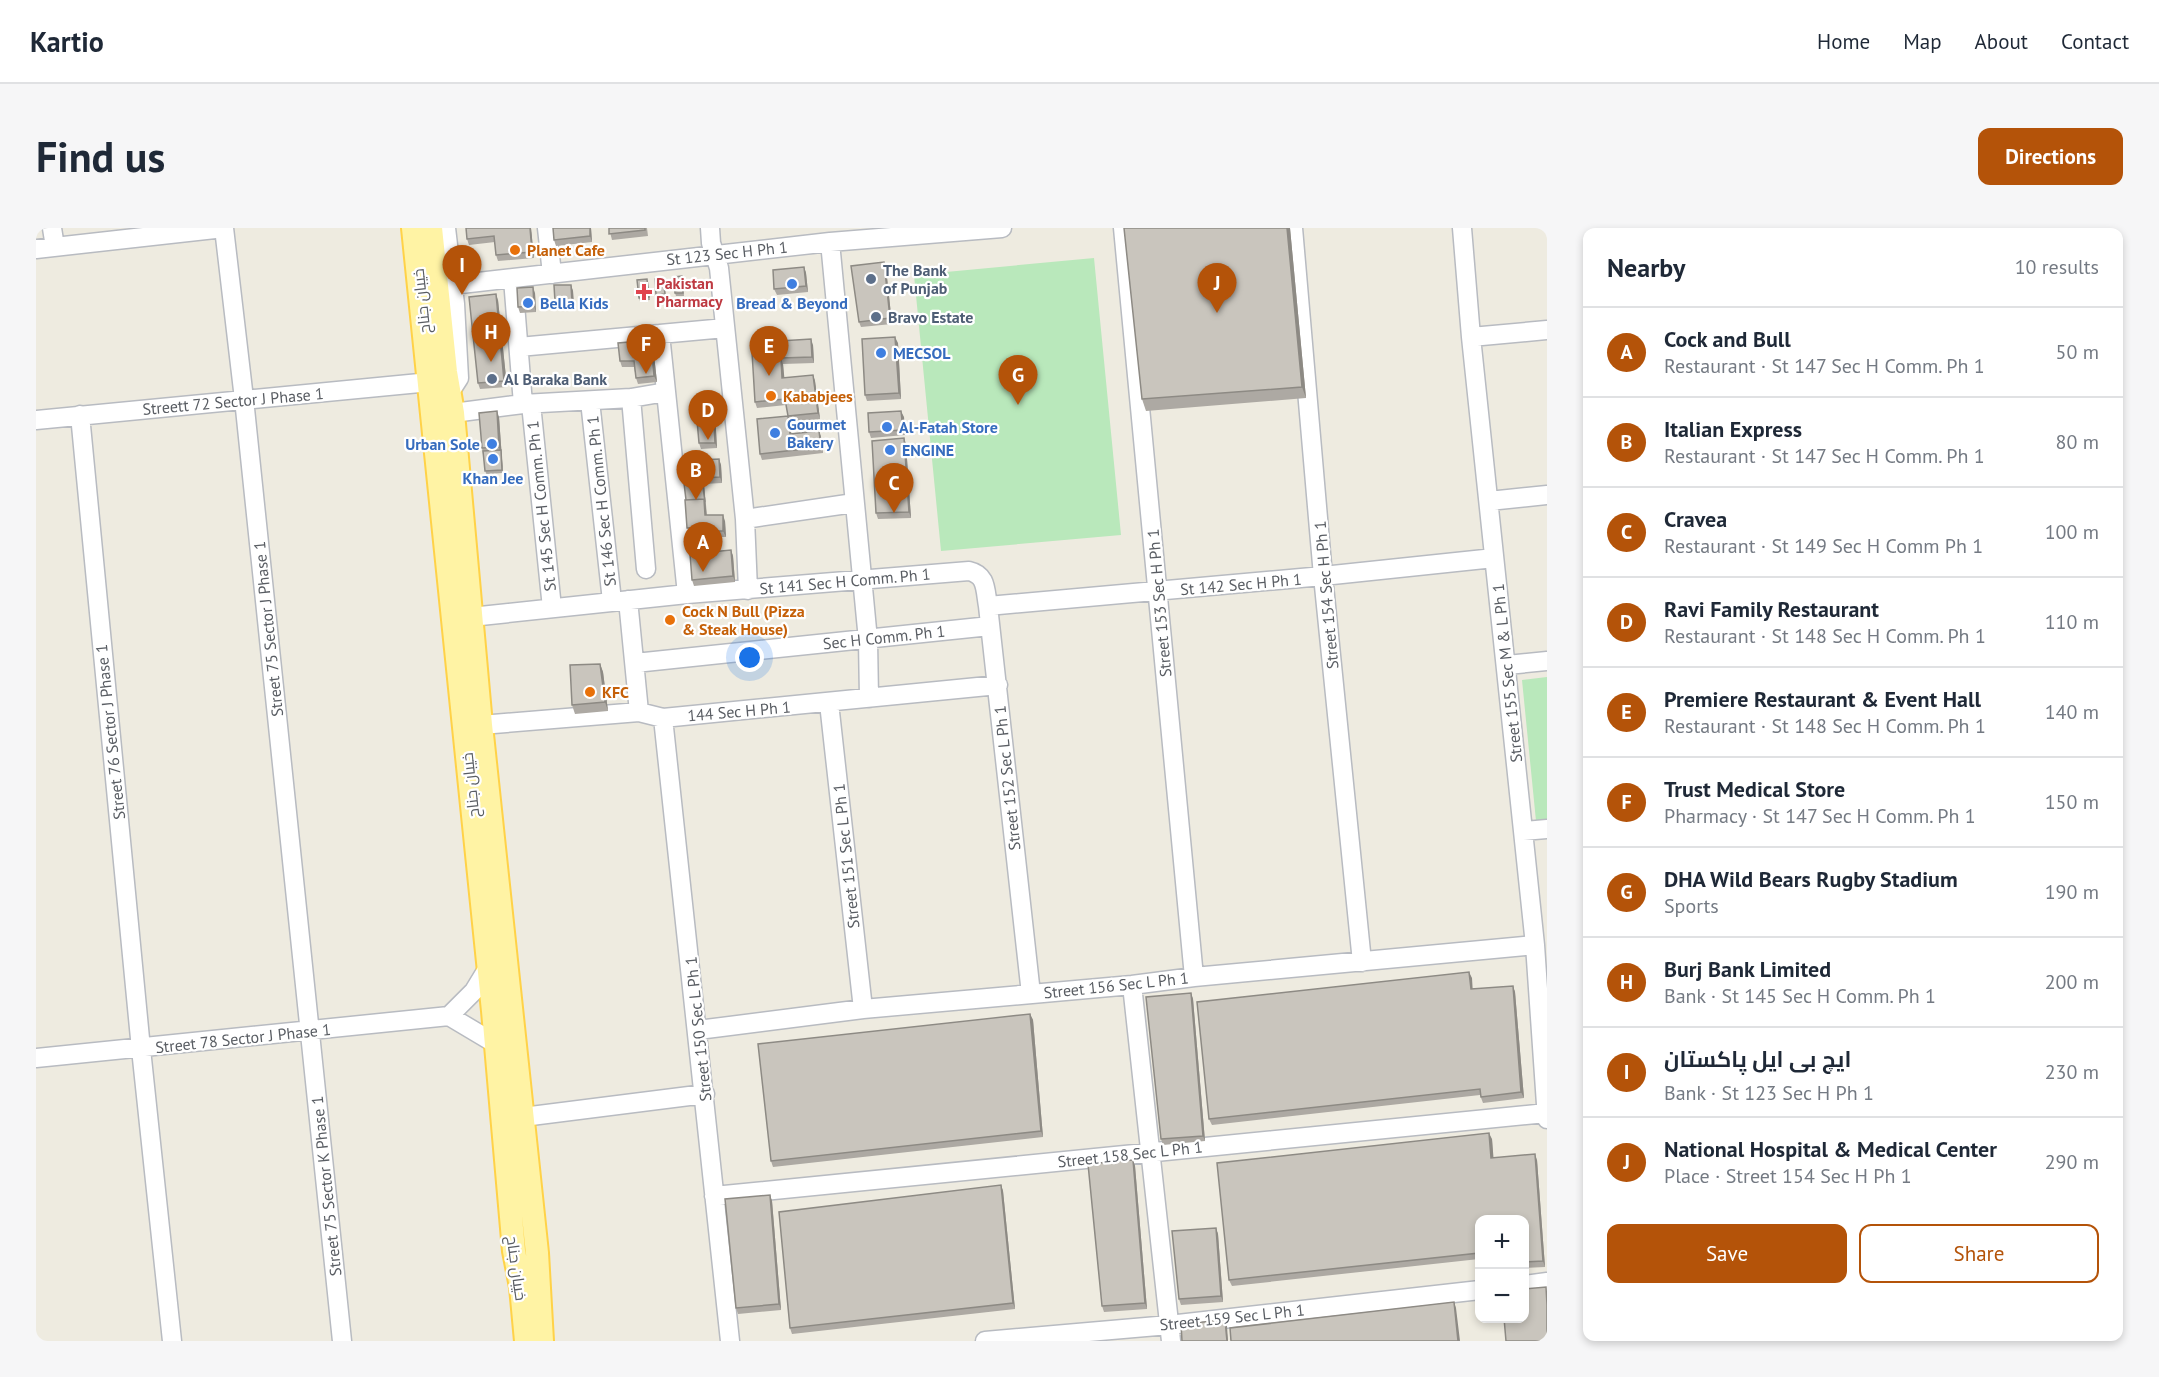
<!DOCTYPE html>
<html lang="en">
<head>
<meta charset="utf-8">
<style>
  body { margin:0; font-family:"PT Sans",Cairo,sans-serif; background:#f6f6f7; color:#1f2937 }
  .controls { position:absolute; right:18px; bottom:18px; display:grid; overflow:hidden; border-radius:12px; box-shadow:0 3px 9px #0003 }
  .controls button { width:54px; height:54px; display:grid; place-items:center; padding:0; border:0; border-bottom:2px solid #e0e1e3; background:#fff; color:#1f2937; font:30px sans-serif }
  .you { position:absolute; left:714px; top:430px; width:21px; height:21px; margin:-15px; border:4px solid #fff; border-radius:50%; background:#1a73e8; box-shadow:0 0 0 9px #1a73e833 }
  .badge { display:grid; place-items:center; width:39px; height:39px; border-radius:50%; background:#b45309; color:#fff; font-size:20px; font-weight:700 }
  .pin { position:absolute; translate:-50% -50px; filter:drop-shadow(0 2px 3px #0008) }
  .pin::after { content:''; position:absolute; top:32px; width:21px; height:18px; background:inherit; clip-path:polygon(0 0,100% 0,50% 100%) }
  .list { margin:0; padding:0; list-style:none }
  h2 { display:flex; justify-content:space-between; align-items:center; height:78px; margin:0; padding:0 24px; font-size:26px }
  h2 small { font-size:20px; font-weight:400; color:#747a83 }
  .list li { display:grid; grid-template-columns:39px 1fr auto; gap:18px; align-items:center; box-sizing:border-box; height:90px; padding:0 24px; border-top:2px solid #e0e1e3 }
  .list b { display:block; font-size:22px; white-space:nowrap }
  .list p { margin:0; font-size:20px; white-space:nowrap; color:#747a83 }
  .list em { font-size:20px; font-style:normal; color:#747a83 }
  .actions { display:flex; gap:12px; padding:18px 24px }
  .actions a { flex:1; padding:14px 0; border:2px solid #b45309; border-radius:12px; text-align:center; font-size:21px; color:#b45309 }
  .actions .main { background:#b45309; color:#fff }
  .map { position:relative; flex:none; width:1511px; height:1113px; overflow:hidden; border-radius:12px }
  header { display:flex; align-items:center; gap:36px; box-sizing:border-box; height:84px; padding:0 30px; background:#fff; border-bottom:2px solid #e0e1e3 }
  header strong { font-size:28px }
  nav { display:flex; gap:33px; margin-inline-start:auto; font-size:21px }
  .intro { display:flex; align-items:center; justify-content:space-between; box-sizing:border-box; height:144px; padding:0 36px }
  h1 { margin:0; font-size:42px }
  .button { padding:15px 27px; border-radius:12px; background:#b45309; color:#fff; font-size:21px; font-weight:700 }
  main { display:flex; gap:36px; padding:0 36px }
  aside { flex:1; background:#fff; border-radius:12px; box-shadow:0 3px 9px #0003 }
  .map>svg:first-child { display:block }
  .green { fill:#b9e8bb }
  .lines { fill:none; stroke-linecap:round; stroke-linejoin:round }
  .minor-casing { stroke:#b8bbc1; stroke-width:21 }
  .major-casing { stroke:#ffd248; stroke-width:26 }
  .minor { stroke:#fff; stroke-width:18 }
  .major { stroke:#fff3a4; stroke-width:22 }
  .wall { fill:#ada9a3 }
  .shaded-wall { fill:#8d8a84 }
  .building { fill:#c9c5bd; stroke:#8d8a84; stroke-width:1.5 }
  .food-dot { fill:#e8710a; stroke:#fff; stroke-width:2 }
  .service-dot { fill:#5c6f8a; stroke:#fff; stroke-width:2 }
  .shop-dot { fill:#3f7fe0; stroke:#fff; stroke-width:2 }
  .health-dot { fill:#e0444e; stroke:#fff; stroke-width:2 }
  .labels { text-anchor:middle; stroke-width:4.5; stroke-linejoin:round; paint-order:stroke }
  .food-label { font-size:16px; font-weight:bold; fill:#c56008; stroke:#fff; text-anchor:start }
  .street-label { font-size:16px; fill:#595d63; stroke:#fff }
  .service-label { font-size:16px; font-weight:bold; fill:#4e5e75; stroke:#fff; text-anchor:start }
  .health-label { font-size:16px; font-weight:bold; fill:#be3a42; stroke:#fff; text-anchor:start }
  .shop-label { font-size:16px; font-weight:bold; fill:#366cbe; stroke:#fff; text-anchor:start }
</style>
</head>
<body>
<header>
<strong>Kartio</strong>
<nav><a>Home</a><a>Map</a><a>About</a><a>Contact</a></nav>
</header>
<div class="intro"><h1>Find us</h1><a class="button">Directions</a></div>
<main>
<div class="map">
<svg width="1511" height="1113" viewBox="0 0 1511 1113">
  <rect width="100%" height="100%" fill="#eeebe0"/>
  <!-- green -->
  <path class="green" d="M1058,30L1085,307L905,323L878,47Z
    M1511,449V592L1500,593L1486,452Z"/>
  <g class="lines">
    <!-- minor casing -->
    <g class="minor-casing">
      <path id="minor" d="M16,0L19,19
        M188,0L208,171L306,1113
        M410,0L419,76L423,150L414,164
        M511,0L516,46
        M674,0L675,15L683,40L709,291L712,362
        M1087,0L1158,749
        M1257,0L1287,348L1326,734
        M1426,0L1435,109L1499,717L1511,891
        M794,14L832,412L833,470
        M0,21L188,0
        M477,51L487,176
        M416,57L794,14L966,0
        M624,106L651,366
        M1435,109L1511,102
        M483,119L689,100
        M595,170L610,341
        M554,173L576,373
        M495,176L516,380
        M417,185L487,176L595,170L630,164
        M44,187L105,821L136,1113
        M0,192L394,154
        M1453,273L1511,267
        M709,291L818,275
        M592,372L603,484
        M952,378L1287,348L1458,330
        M435,389L651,366L933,343C951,347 949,362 952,378L995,766
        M599,435L954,398
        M1471,437L1511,433
        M793,475L827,781
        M627,490L694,1113
        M445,497L603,484L627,490L962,457
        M1487,603L1511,601
        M1096,757L1135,1113
        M413,788L460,816
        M662,802L827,781L1096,757L1158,749L1499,717
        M0,830L413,788L438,763L452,740
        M487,889L669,866
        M678,968L1510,885
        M1488,1057L1511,1054
        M949,1113L1133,1097L1444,1062"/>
    </g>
    <!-- major casing -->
    <g class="major-casing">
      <path id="major" d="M377,0L457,783L478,1023L485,1059L490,1113
        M395,0L410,144L417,185L445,497L501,1025L506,1113"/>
    </g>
    <!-- minor -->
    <use href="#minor" class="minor"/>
    <!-- major -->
    <use href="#major" class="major"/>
  </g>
  <!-- wall -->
  <path class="wall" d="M430,0H495L498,30L462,33L460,27L459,14L433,17L431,11Z
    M555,0L556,14L520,18L518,12Z
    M573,0H611L612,8L576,12Z
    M1088,0H1254L1270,170L1110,183L1106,171Z
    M768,39L770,45L772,64L741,67L738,61Z
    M850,40L856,96L825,99L823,94Z
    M647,51L648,68H640L639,65Z
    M612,54L614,72L604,73L603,70Z
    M628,54L630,69L622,70L620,67Z
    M535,57L537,63L538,79L521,80L519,74Z
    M499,65L500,84L484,85L482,79Z
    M462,72L471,159L444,161L442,155Z
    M862,115L865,171L831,173L829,167Z
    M777,117L778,135L747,136L748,150L777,147L779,153L784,191L754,194L755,206L783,203L785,209L787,225L726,232L724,226L752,188L750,177L721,180L719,174L745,123Z
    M617,118L621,154L602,156L600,150L598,139H586L584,133Z
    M677,179L679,185L681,220L665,221L663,215Z
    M463,189L467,245L450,246L446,220Z
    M868,189L869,207L835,210L833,204Z
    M868,210L870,216L875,290L842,291L840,285Z
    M683,231L685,237L686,255L668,256L671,287L689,293L690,309H672L670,304L654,306L651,300L665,245Z
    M695,322L697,328L699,354L658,358L656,352Z
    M564,436L567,444L572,483L539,486L536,477Z
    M1436,750V761L1477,758L1479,764L1488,870L1447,875L1444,867L1176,897L1173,891Z
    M1155,765L1157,771L1169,913L1127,917L1125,911Z
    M994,786L997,792L1007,909L737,939L735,933Z
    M1456,911L1457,930L1501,932L1509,1039L1488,1040V992H1443V1031L1196,1058L1193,1052Z
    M1097,932L1099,938L1111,1081L1068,1084L1066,1078Z
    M965,957L967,963L979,1081L756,1106L754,1100Z
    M734,967L736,973L745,1082L702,1086L700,1080Z
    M1180,1000L1182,1006L1187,1074L1145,1077L1143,1071Z"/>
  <!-- shaded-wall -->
  <path class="shaded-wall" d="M494,0H495L498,30L496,24Z
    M554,0H555L556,14L554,8Z
    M1251,0H1254L1270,170L1266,159Z
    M848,34L850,40L856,96L854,90Z
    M768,39L770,45L772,64L770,58Z
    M535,57L537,63L538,79L536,74Z
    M497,59L499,65L500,84L498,78Z
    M460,66L462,72L471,159L468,153Z
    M859,109L862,115L865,171L863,165Z
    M775,111L777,117L778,135L776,129Z
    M615,112L617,118L621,154L618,148Z
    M745,130L747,136L749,156L746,150Z
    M777,147L779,153L784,191L782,185Z
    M677,179L679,185L681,220L679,215Z
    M461,183L463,189L467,245L463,219Z
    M865,183L868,189L869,207L867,202Z
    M752,188L754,194L756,212L754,206Z
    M783,203L785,209L787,225L785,219Z
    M868,210L870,216L875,290L873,284Z
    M683,231L685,237L686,255L684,249Z
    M667,253L668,256L671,293L669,287Z
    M687,287L689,293L690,309L687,303Z
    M695,322L697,328L699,354L697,348Z
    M564,436L567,444L572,483L569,474Z
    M1433,744L1436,750L1437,767L1435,761Z
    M1477,758L1479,764L1488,870L1485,864Z
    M1155,765L1157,771L1169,913L1167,908Z
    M994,786L997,792L1007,909L1005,903Z
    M1453,905L1456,911L1458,936L1455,930Z
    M1499,926L1501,932L1509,1039L1507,1033Z
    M1097,932L1099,938L1111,1081L1109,1075Z
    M965,957L967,963L979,1081L977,1075Z
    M734,967L736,973L745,1082L743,1076Z
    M1180,1000L1182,1006L1187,1074L1185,1068Z
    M1418,1074L1420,1080L1424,1113H1422Z
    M1189,1092L1191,1098L1192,1113H1191Z"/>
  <!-- building -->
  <path class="building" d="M430,0H494L496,24L460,27L458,8L431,11Z
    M517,0H554V8L518,12Z
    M573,0H609V2L573,6Z
    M1088,0H1251L1266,159L1106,171Z
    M848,34L854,90L823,94L815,38Z
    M768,39L770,58L738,61L737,42Z
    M646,48L647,65H639L638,49Z
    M611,51L613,69L603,70L601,52Z
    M619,51H627L629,66L620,67Z
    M518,57H535L536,74H519Z
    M497,59L498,78L482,79L481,60Z
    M460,66L468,153L442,155L433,69Z
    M859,109L863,165L829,167L826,111Z
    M775,111L776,129L745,130L746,150L777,147L782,185L752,188L749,171L719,174L716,124L745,123L744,113Z
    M615,112L618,148L600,150L598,133H584L582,115Z
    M677,179L679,215H663L660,181Z
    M461,183L463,219L446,220L443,185Z
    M865,183L867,202L833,204L832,185Z
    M752,188L754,206L783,203L785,219L724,226L721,191Z
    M868,210L873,284L840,285L836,213Z
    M465,222L466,242L449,243L447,223Z
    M683,231L684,249L666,250L664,232Z
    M665,245L669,274L668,271L650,272L647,247Z
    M668,271L669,287H687V303H670V298L651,300L649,272Z
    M695,322L697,348L656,352L654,326Z
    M564,436L569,474L536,477L534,437Z
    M1433,744L1435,761L1477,758L1485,864L1445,869L1444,861L1173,891L1161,774Z
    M1155,765L1167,908L1125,911L1110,769Z
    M994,786L1005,903L735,933L722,816Z
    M1453,905L1455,930L1499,926L1507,1033L1488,1034V992H1443V1025L1193,1052L1181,935Z
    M1097,932L1109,1075L1066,1078L1052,936Z
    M965,957L977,1075L754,1100L743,984Z
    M734,967L743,1076L700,1080L689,971Z
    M1180,1000L1185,1068L1143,1071L1136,1003Z
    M1510,1059L1511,1077V1113H1470L1468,1090H1488V1061Z
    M1418,1074L1422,1113H1195L1194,1100Z
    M1189,1092L1191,1113H1146L1145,1096Z"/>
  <!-- markers -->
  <g class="food-dot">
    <circle cx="479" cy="22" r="6"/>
    <circle cx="735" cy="168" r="6"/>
    <circle cx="634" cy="392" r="6"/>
    <circle cx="554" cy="464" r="6"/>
  </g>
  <g class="service-dot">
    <circle cx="835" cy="51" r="6"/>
    <circle cx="840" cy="89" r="6"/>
    <circle cx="456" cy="151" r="6"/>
  </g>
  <g class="shop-dot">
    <circle cx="756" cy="56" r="6"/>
    <circle cx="492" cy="75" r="6"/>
    <circle cx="845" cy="125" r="6"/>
    <circle cx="851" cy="199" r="6"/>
    <circle cx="739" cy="205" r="6"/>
    <circle cx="456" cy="216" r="6"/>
    <circle cx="854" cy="222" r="6"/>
    <circle cx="457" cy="231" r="6"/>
  </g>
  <path class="health-dot" d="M605 55h6v6h6v6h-6v6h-6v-6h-6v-6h6z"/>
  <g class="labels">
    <!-- food labels -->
    <g class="food-label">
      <text x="491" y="28">Planet Cafe</text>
      <text x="747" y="174">Kababjees</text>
      <text x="646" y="389">Cock N Bull (Pizza<tspan x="646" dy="18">&amp; Steak House)</tspan></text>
      <text x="566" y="470">KFC</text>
    </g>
    <!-- street labels -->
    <g class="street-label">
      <text transform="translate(691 25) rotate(-6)" y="6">St 123 Sec H Ph 1</text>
      <text transform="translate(385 73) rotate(-96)" y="6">خیبان جناح</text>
      <text transform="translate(197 173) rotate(-5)" y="6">Streett 72 Sector J Phase 1</text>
      <text transform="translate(565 273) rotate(-96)" y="6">St 146 Sec H Comm. Ph 1</text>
      <text transform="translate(505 278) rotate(-96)" y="6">St 145 Sec H Comm. Ph 1</text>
      <text transform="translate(809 353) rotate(-5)" y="6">St 141 Sec H Comm. Ph 1</text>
      <text transform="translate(1205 356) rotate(-5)" y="6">St 142 Sec H Ph 1</text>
      <text transform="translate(1290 367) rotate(-95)" y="6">Street 154 Sec H Ph 1</text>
      <text transform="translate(1123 375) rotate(-95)" y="6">Street 153 Sec H Ph 1</text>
      <text transform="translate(232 401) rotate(-96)" y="6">Street 75 Sector J Phase 1</text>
      <text transform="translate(848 409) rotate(-6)" y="6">Sec H Comm. Ph 1</text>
      <text transform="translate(1471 445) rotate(-96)" y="6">Street 155 Sec M &amp; L Ph 1</text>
      <text transform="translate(703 483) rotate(-5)" y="6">144 Sec H Ph 1</text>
      <text transform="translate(74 504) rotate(-96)" y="6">Street 76 Sector J Phase 1</text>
      <text transform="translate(971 550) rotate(-96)" y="6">Street 152 Sec L Ph 1</text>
      <text transform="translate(434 557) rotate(-96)" y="6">خیبان جناح</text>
      <text transform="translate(810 628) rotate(-96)" y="6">Street 151 Sec L Ph 1</text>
      <text transform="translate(1080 757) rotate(-6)" y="6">Street 156 Sec L Ph 1</text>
      <text transform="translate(662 801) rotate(-96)" y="6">Street 150 Sec L Ph 1</text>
      <text transform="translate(207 810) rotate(-6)" y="6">Street 78 Sector J Phase 1</text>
      <text transform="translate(1094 926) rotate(-6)" y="6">Street 158 Sec L Ph 1</text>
      <text transform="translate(290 958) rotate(-96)" y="6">Street 75 Sector K Phase 1</text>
      <text transform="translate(481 1040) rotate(82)" y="6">خیبان جناح</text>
      <text transform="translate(1196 1089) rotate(-6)" y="6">Street 159 Sec L Ph 1</text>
    </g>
    <!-- service labels -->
    <g class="service-label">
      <text x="847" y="48">The Bank<tspan x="847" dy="18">of Punjab</tspan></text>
      <text x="852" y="95">Bravo Estate</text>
      <text x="468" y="157">Al Baraka Bank</text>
    </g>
    <!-- health labels -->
    <g class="health-label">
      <text x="620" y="61">Pakistan<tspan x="620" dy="18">Pharmacy</tspan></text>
    </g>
    <!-- shop labels -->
    <g class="shop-label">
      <text x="504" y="81">Bella Kids</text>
      <text x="756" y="81" text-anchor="middle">Bread &amp; Beyond</text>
      <text x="857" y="131">MECSOL</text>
      <text x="751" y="202">Gourmet<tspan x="751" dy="18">Bakery</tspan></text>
      <text x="863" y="205">Al-Fatah Store</text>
      <text x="444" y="222" text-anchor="end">Urban Sole</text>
      <text x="866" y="228">ENGINE</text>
      <text x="457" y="256" text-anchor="middle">Khan Jee</text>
    </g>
  </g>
</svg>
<div class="controls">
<button>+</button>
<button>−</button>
</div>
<div class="you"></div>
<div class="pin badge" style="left:667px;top:344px">A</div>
<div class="pin badge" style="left:660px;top:272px">B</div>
<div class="pin badge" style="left:858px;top:285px">C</div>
<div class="pin badge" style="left:672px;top:212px">D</div>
<div class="pin badge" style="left:733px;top:148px">E</div>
<div class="pin badge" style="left:610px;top:146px">F</div>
<div class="pin badge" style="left:982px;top:177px">G</div>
<div class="pin badge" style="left:455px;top:134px">H</div>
<div class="pin badge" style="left:426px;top:67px">I</div>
<div class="pin badge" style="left:1181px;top:85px">J</div>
</div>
<aside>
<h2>Nearby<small>10 results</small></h2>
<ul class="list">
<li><span class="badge">A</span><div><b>Cock and Bull</b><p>Restaurant · St 147 Sec H Comm. Ph 1</p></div><em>50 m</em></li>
<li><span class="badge">B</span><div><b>Italian Express</b><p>Restaurant · St 147 Sec H Comm. Ph 1</p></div><em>80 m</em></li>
<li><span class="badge">C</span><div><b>Cravea</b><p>Restaurant · St 149 Sec H Comm Ph 1</p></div><em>100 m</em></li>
<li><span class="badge">D</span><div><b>Ravi Family Restaurant</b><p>Restaurant · St 148 Sec H Comm. Ph 1</p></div><em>110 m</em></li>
<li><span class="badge">E</span><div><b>Premiere Restaurant &amp; Event Hall</b><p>Restaurant · St 148 Sec H Comm. Ph 1</p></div><em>140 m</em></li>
<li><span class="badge">F</span><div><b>Trust Medical Store</b><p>Pharmacy · St 147 Sec H Comm. Ph 1</p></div><em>150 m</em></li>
<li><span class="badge">G</span><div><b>DHA Wild Bears Rugby Stadium</b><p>Sports</p></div><em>190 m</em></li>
<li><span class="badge">H</span><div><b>Burj Bank Limited</b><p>Bank · St 145 Sec H Comm. Ph 1</p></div><em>200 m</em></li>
<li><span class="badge">I</span><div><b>ایچ بی ایل پاکستان</b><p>Bank · St 123 Sec H Ph 1</p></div><em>230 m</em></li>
<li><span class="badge">J</span><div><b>National Hospital &amp; Medical Center</b><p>Place · Street 154 Sec H Ph 1</p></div><em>290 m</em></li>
</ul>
<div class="actions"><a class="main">Save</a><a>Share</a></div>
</aside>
</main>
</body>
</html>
